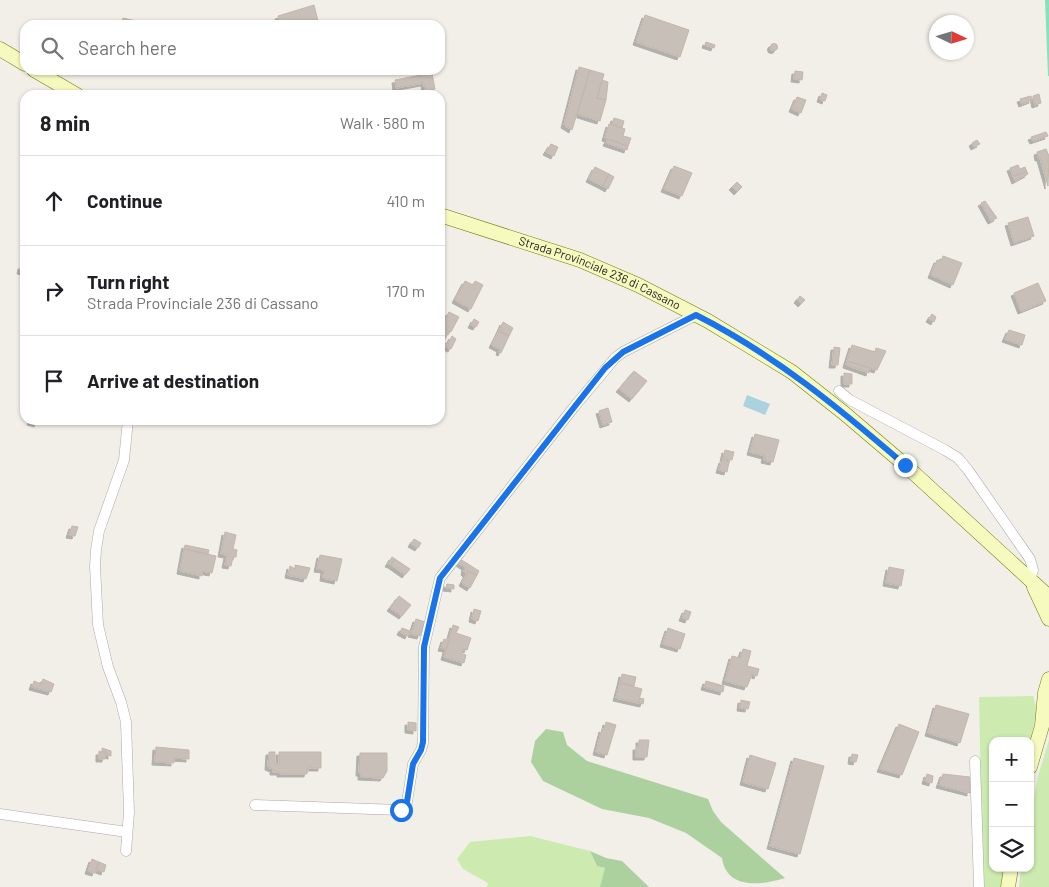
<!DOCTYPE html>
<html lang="en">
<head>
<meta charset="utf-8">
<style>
  body { margin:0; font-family:Barlow,sans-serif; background:#f2f2f2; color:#202124 }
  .controls { position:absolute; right:15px; bottom:15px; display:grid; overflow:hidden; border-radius:10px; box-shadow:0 1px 4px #0004 }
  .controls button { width:45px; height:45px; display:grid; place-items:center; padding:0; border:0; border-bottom:1px solid #e0e0e0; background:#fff; color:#202124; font:25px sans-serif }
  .compass { position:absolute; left:929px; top:15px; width:45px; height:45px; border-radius:50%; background:#fff; box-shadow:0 1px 4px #0004; rotate:94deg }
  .stop { position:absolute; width:15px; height:15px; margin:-11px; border:4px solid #1a73e8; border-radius:50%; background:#fff }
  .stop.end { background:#1a73e8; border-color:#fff; box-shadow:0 1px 5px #0008 }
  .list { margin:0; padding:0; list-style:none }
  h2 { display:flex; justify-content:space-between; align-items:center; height:65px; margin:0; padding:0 20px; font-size:21px }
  h2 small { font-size:16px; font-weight:400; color:#757577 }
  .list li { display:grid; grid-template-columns:32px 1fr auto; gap:15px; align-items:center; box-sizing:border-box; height:90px; padding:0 20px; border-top:1px solid #e0e0e0 }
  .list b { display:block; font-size:19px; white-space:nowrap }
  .list p { margin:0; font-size:16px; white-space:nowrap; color:#757577 }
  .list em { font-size:16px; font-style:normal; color:#757577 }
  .icon { flex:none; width:28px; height:28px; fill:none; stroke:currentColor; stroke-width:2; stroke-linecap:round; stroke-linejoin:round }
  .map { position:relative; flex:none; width:1049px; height:887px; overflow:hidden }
  .search { position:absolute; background:#fff; box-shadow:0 1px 4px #0004; left:20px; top:20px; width:425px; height:55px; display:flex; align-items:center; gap:12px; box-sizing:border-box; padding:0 18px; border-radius:15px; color:#757577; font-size:19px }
  .panel { position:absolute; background:#fff; box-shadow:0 1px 4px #0004; left:20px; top:90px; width:425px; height:335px; border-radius:15px }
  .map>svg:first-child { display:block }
  .grass { fill:#cdebb0 }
  .forest { fill:#add19e }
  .pitch { fill:#88e0be }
  .water { fill:#aad3df }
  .building { fill:#c7bfb8; stroke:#c4b6ab; filter:url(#shadow) }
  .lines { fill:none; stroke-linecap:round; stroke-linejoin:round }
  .street-casing { stroke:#a9a9a9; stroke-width:11 }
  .secondary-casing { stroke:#707d05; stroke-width:15 }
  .street { stroke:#fff; stroke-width:10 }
  .secondary { stroke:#f7fabf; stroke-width:14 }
  .route { stroke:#1a73e8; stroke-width:6 }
  .labels { text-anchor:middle; stroke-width:4.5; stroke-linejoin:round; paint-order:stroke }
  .street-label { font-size:12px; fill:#222; stroke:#fff }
</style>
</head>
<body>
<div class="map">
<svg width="1049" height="887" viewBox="0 0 1049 887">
  <defs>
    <filter id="shadow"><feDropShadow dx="-3" dy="3" stdDeviation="0" flood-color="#0004"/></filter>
  </defs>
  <rect width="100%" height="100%" fill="#f2efe9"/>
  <!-- grass -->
  <path class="grass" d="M1033,696L1037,711L1030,744V741H993V868H1004L1002,887H983L979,697Z
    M1049,740V887H1019L1021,868H1030V817L1038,776Z
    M530,836L590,851L597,866L605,868L601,887H487L488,883L463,869L457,859L470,842Z"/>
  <!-- forest -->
  <path class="forest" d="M546,729L563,732L567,745L587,761L708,799L713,811L721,822L785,878C756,887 726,887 722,858L686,833L649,818L602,809L543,781L531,762L535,741Z
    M590,851L606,858L622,861L649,887H600L605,868L597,866Z"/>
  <!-- pitch -->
  <path class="pitch" d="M1045,0H1049V76H1048Z"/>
  <!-- water -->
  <path class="water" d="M747,395L770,404L765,415L743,406Z"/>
  <!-- building -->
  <path class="building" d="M314,5L319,25H280L278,16Z
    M645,15L689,30L680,57L636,42Z
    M123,18L149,24L154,25H121Z
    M706,42L715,45L714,48L705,45Z
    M770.5 47a3.5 3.5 0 1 1 7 0a3.5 3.5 0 1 1-7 0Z
    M579,67L590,70L572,130L564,125Z
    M590,70L604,74L597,98L606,100L600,121L577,114Z
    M795,71L803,72L802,80L794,79Z
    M432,73L435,89L425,91L424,83L396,88L395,80Z
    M602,80L608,82L606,100L597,98Z
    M822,93L827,95L825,101L820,99Z
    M1039,94L1041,103L1035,105L1033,96Z
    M1031,96L1032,100L1022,104L1020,99Z
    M797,97L806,100L801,113L792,109Z
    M614,118L624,121L622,128L612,124Z
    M440,119L444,140L440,141Z
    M609,124L625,129L623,136L631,138L628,146L605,138Z
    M1046,132L1048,136L1033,141L1031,137Z
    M608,139L628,146L627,150L606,143Z
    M977,140L980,144L974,147L972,143Z
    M551,144L558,147L554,156L546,152Z
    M1046,149L1049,156L1048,186L1040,158H1038L1037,152Z
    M1018,165L1020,169L1025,167L1027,172L1013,176L1010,168Z
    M674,166L692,173L682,196L664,189Z
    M595,167L609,174L603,186L589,179Z
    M1027,172L1028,174L1015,181L1013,176Z
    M609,174L614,177L608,189L603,186Z
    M737,182L742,187L737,192L732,187Z
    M985,201L997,218L991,221L981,203Z
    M1028,217L1034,236L1014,243L1008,223Z
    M943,256L962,263L953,285L931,275L937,260L941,261Z
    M21,266H25V272L20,271Z
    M465,281L473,285L475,281L483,285L471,309L455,300Z
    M1038,283L1046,301L1021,311L1014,293Z
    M800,296L805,300L801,304L797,300Z
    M449,312L459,317L451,332L441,327Z
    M932,314L936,317L934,322L929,319Z
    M474,319L479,322L476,327L471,325Z
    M503,322L513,328L509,336L499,331Z
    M442,328L449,331L444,341L440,339V331Z
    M1009,330L1025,335L1022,345L1005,339Z
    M499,331L509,336L501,353L499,352L500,349L492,345Z
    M452,336L456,339L451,349L444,346L445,343L448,344Z
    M852,345L875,352L876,348L886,351L877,370L847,361Z
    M834,347L840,348L838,365H832Z
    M847,361L870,368L869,373L846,365Z
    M634,371L647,381L632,399L619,389Z
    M844,373L852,374V384H844Z
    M608,408L612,422L603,425L599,411Z
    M31,420H39L37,424L30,422Z
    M755,434L779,440L773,462L764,460L765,456L750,452Z
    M725,450L734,452L732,460L723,459Z
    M722,460L729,462L727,472L719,470Z
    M72,526L78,527L75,536L69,535Z
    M225,532L236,535L233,549L237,550L236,557H233L231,566L225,565L227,555L221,554Z
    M414,539L421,543L418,548L411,544Z
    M185,545L209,550L208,554L184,549Z
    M184,549L216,556L212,573L202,571V576L180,571Z
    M320,555L342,559L337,581L323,578L324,570L317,569Z
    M392,557L395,559L391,565L388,564Z
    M395,559L410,569L405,575L391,565Z
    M460,559L479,571L477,575L468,571L466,574L464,572L465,567L457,562Z
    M295,565L310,568L306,579L288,575L290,566L295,569Z
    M889,567L904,570L901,586L886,583Z
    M468,571L477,575L470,588L462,583Z
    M447,584L454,585V589L446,588Z
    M399,596L411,605L402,616L390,608Z
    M474,609L481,611L478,621L472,619Z
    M685,610L691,612L688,620L682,618Z
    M416,619L425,622L420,636L411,634Z
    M453,625L459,627L456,633L471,638L467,650L463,649L462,654L466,655L464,663L444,657Z
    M402,628L410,631L408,636L400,632Z
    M668,628L685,634L680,649L663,644Z
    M444,639L449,641L446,649L441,648Z
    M743,649L751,651L747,666L759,669L757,676L752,674L747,687L725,681L732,656L740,658Z
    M622,674L636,677L634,686L620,683Z
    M43,679L54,684L51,692L32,687L34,681L41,684Z
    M706,681L724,686L723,692L704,687Z
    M620,683L642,689L638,703L616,698Z
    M640,698L644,699L643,704L638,703Z
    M741,700L750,702L748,709L740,708Z
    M936,705L969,714L960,743L928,733Z
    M408,722L416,723V731L408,730Z
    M606,722L616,725L607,755L596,752L602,729L604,730Z
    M899,724L919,732L902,775L880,769Z
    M639,740H649L647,757H636V747H639Z
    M156,747L189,750V759L174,758V763L155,762Z
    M102,748L111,751V756L105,755L106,752H102Z
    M99,752H106L105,759H99Z
    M269,752H275V764H279V752H321V768H308L307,774H280V772H273V769L268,767Z
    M360,753H387V771L383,778L361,777V773H359Z
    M852,754L858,755L856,762L851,761Z
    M750,755L776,763L768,789L743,782Z
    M794,758L824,766L800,854L770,846Z
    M927,774L933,776L932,783L925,781Z
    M943,774L970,777V793L939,785Z
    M92,859L99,862L95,873L88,871Z
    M99,862L106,865L104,872L96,869Z"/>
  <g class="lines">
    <!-- street casing -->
    <g class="street-casing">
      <path id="street" d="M839,391L850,400L945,450L958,458L968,470L1030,559L1033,570L1030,580
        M975,761L979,887
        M255,805L401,810L406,808L413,764L421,750L423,743L424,647L440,578L574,407L615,358L623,352L696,315
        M0,814L127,832
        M126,851L129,812L126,722L121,702L108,667L98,625L95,566L96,550L99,531L124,460L128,420"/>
    </g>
    <!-- secondary casing -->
    <g class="secondary-casing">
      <g id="secondary">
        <path d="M0,49L25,64"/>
        <path d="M34,70L77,95"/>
        <path id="s1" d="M440,215L580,260L638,285L708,321L792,372L844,413L905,465L1049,597"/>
        <path d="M1034,587L1049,619"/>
        <path d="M1030,767L1042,726L1045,693L1049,679"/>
        <path d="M1008,887L1011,868"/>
      </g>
    </g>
    <!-- street -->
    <use href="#street" class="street"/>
    <!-- secondary -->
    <use href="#secondary" class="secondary"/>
  </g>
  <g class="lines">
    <!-- route -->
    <path class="route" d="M401,810L406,808L413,764L421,750L423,742L424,647L440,578L605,368L623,352L696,315C775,355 839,408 905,465"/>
  </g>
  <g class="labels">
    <!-- street labels -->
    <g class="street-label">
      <text dy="4" stroke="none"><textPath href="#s1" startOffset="170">Strada Provinciale 236 di Cassano</textPath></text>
    </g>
  </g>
</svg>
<div class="controls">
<button>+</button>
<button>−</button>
<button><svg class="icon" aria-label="layers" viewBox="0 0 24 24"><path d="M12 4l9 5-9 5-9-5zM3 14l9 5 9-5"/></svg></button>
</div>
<svg class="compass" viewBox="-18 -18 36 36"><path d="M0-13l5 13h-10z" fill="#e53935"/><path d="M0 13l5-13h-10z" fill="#757577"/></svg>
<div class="stop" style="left:401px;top:810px"></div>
<div class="stop end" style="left:905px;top:465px"></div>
<div class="search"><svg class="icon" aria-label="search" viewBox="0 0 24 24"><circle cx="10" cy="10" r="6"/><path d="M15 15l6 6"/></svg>Search here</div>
<section class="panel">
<h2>8 min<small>Walk · 580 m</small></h2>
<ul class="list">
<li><svg class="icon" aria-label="ahead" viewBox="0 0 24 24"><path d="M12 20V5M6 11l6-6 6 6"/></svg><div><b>Continue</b></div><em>410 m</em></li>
<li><svg class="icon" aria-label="right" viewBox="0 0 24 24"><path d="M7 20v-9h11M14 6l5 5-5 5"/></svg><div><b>Turn right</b><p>Strada Provinciale 236 di Cassano</p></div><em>170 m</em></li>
<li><svg class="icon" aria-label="arrive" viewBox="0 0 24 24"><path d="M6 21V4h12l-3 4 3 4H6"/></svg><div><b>Arrive at destination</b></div></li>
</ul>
</section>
</div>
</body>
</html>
